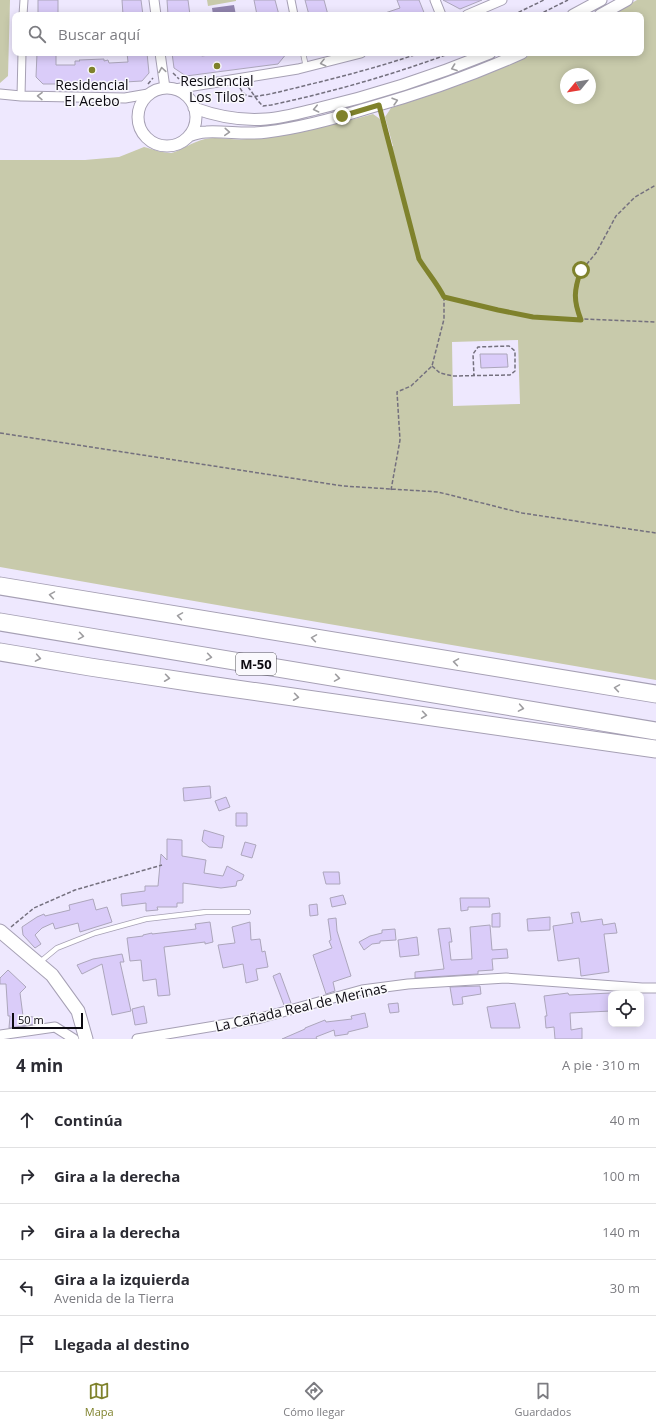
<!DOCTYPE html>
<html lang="es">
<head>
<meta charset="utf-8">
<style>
  body { margin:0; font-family:"Open Sans",sans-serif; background:#f2f2f3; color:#2b2b33 }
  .controls { position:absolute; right:12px; bottom:12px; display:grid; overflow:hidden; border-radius:8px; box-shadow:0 2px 10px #0003 }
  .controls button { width:36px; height:36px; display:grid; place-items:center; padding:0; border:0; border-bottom:1px solid #e1e1e2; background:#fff; color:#2b2b33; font:20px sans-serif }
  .compass { position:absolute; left:560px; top:68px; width:36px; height:36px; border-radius:50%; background:#fff; box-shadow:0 2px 10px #0003; rotate:240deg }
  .scale { position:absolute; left:12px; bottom:10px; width:71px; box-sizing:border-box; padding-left:4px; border:2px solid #0c0a11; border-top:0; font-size:11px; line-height:14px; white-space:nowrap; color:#0c0a11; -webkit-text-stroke:3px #faf9fd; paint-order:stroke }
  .stop { position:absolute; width:12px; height:12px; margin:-9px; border:3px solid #7f822c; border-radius:50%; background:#fff }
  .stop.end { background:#7f822c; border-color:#fff; box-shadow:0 1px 4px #0008 }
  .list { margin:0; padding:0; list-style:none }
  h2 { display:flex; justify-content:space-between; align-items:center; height:52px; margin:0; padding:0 16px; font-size:17px }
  h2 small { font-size:13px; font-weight:400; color:#7c7c81 }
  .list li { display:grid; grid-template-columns:26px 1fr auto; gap:12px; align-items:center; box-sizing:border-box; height:56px; padding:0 16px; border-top:1px solid #e1e1e2 }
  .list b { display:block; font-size:15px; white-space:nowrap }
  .list p { margin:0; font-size:13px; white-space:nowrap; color:#7c7c81 }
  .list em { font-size:13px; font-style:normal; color:#7c7c81 }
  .icon { flex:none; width:22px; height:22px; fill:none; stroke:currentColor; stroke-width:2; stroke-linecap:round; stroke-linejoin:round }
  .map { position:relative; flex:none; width:656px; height:1039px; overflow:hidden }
  .search { position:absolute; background:#fff; box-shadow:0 2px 10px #0003; left:12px; right:12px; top:12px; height:44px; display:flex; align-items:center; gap:10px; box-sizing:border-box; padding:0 14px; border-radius:8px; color:#7c7c81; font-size:15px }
  .sheet { height:332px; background:#fff }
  nav { display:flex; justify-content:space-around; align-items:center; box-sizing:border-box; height:56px; border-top:1px solid #e1e1e2; background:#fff; font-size:11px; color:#7c7c81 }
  nav a { display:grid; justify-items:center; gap:2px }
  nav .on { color:#7f822c }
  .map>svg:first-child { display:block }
  .green { fill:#c8caab; fill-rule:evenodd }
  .water { fill:#9285af }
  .building { fill:#daccf9; stroke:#aca6bb }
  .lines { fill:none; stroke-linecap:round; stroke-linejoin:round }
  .service-casing { stroke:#a6a0b4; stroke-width:6 }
  .pedestrian-casing { stroke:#a6a0b4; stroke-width:9 }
  .minor-casing { stroke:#a6a0b4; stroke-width:11 }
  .tertiary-casing { stroke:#a6a0b4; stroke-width:13 }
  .secondary-casing { stroke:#a6a0b4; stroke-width:15 }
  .motorway-casing { stroke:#a6a0b4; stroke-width:19 }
  .path { stroke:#74707e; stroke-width:1.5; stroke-dasharray:4 2; stroke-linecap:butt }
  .service { stroke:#fff; stroke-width:4.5 }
  .pedestrian { stroke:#fff; stroke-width:7 }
  .minor { stroke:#fff; stroke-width:9 }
  .tertiary { stroke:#fff; stroke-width:11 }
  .secondary { stroke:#fff; stroke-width:13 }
  .motorway { stroke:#fff; stroke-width:17 }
  .oneway { stroke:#9e9da0 }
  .route { stroke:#7f822c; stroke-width:5 }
  .poi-dot { fill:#7f822c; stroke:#faf9fd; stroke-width:1.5 }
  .labels { text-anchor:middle; stroke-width:3; stroke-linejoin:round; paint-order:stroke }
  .shield { fill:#faf9fd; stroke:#535258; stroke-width:1 }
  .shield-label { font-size:13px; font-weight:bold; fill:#0c0a11 }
  .poi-label { font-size:14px; fill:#0c0a11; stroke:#faf9fd }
  .street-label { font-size:14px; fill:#0c0a11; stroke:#faf9fd }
</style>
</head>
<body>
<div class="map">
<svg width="656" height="1039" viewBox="0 0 656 1039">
  <rect width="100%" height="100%" fill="#eee8fe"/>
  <!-- green -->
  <path class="green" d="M0,0H10L8,76L0,83Z
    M207,0H236V1L208,6Z
    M637,0H656V680C437,642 218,606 0,567V160H85L119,157L144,147C152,149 162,153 171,153C178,152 194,141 205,139C219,136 233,141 247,139C290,136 332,125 373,114L380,119L389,147L393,146L385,117L391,108L462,84L535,53H641V15H611ZM566,74H590V98H566ZM518,340L520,404L453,406L452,342Z"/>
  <!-- water -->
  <path class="water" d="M234,5L236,15H213L212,8Z"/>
  <!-- building -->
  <path class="building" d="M38,0H58V15H38Z
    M122,0H141L143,15H123Z
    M167,0H188L190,15H168Z
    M254,0H275L279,15H257Z
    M305,0H324L328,15H309Z
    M397,0H419L425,15H382V14L400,8Z
    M443,0H482L460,9Z
    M37,53H56V65H75V61H80L79,60L104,59V61L108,60L109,63L128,62L127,53H147L149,73L142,81L91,84H43L36,77Z
    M172,53H198L202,56L222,53H287L278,64L186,76L174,68Z
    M480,354H507L508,367L481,368Z
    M210,786L211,798L184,801L183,788Z
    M226,797L230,807L219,811L215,801Z
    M236,813H247V826H236Z
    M204,830L224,836L222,848L209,847L202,841Z
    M167,839L182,840V856L206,860L204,873L223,876L227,866L244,875L242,880L237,881L236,886L221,888L183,883V903H177V907H157L158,910L146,911V903L122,906L121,894L145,891V886H158L161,854L167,860Z
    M245,842L256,845L252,858L241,855Z
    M323,872H339L340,884H326Z
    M343,895L346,904L332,907L330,898Z
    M460,898H489L490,907H468V910L461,911Z
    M93,899L96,910L107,907L112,922L80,932L78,923L55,929L53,923L42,928L35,935L41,944L35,948L23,935L22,927L37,917L44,914L45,916L70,910L69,905Z
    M317,904L318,915L310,916L309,905Z
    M579,912L581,922L602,919L603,925L615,923L617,933L604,934L609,972L581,976L579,958L558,961L553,926L573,923L571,913Z
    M500,913V927H492V914Z
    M550,917V930L528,931L527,919Z
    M336,918L337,931L351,976L333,982L335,991L326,994L313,955L332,948L329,941L331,940L328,919Z
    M210,922L213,942L205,944V942L164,947L170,995L158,996L156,979L143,981L141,960L130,961L127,938L143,936V935L152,933V934L196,929L195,924Z
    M250,922L251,940L260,939L262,952L265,951L268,967L256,969L258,980L246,983L243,964L223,968L218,945L235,943L232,927Z
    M490,925L492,950L507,949L508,958L492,959L493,970L478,971V974L415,978V972L444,969L438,929L450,928L452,942H449L451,960L472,959L470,927Z
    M395,929L396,940L380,941V943L372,944L364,950L359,942L370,936L382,933V930Z
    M417,937L419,955L400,957L398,940Z
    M122,954L124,962H120L131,1011L112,1015L102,964L82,974L77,965L93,959Z
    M8,970L26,987L20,993L23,1016L34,1017L35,1024L9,1028L10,1016H8L6,984H0V978Z
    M280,973L291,1003L284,1005L273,976Z
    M480,986L481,994L462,997L463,1004L453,1005L450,987Z
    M568,993L569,995L611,993V1011L570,1013L571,1030L582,1028V1039H555L554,1027L546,1028L545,1016H547L544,996Z
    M398,1003L399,1012L390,1013L388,1004Z
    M515,1003L520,1028H491L487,1007Z
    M144,1006L147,1023L135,1025L132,1009Z
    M365,1013L368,1027L348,1032V1034L335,1036L334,1030L316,1037L317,1039H282L305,1029V1028L325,1020L326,1022L352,1019L351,1016Z"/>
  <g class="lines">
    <!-- service casing -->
    <g class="service-casing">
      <path id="service" d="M303,53L306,67
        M40,962L57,948L95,933L146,919L206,912H248"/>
    </g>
    <!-- pedestrian casing -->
    <g class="pedestrian-casing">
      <path id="pedestrian" d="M291,0L294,15
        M23,15L24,0
        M21,96L22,53"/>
    </g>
    <!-- minor casing -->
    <g class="minor-casing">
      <path id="minor" d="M154,0L156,15
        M435,0L441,15
        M467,15L502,0
        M160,53L165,88
        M175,89L298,69L361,53
        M0,94L21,96L125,98L148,94
        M0,1035L55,1027L74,1039
        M137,1039L257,1019L362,990L408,984L506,978L642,988H656"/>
    </g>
    <!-- tertiary casing -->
    <g class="tertiary-casing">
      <path id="tertiary" d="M573,15L601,0
        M600,15L627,0
        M138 117a29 29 0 1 1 58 0a29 29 0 1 1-58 0Z
        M194,108C216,116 242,121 266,119C282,118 300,113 316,109C376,95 434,76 490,53
        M189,136C194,134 200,132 206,132C227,131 247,135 267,132C300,128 333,119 365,109C419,94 471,76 522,53"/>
    </g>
    <!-- secondary casing -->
    <g class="secondary-casing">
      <path id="secondary" d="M0,931L52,975L78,1011L86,1039"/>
    </g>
    <!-- motorway casing -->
    <g class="motorway-casing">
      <path id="motorway" d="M0,586L656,694
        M0,622L656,731
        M0,652L90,667L202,684L656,749"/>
    </g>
    <!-- path -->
    <path class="path" d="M513,15L544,0
      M538,15L568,0
      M173,73L179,79
      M148,84L153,78
      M248,87C253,93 257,101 263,106L271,105C332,92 392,75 451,53
      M240,88C242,91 244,95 248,96C255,98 279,92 287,90C332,79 377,68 420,53
      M382,116L419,259L439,287L444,297L498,310L533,317L656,322
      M581,320L575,305V286L581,271L596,253L616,216L635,197L656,185
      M432,366L440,373L453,376L510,375L515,371V351L509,346L478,347L473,354L474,376
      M0,433L343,486L438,492L522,513L656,533
      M391,490L400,440L397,392L411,386L432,366L444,319V297
      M11,927L34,908L75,890L162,865"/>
    <!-- service -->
    <use href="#service" class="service"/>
    <!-- pedestrian -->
    <use href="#pedestrian" class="pedestrian"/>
    <!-- minor -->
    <use href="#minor" class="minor"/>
    <!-- tertiary -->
    <use href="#tertiary" class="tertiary"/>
    <!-- secondary -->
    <use href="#secondary" class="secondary"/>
    <!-- motorway -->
    <use href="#motorway" class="motorway"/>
  </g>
  <!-- one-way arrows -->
  <defs><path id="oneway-chevron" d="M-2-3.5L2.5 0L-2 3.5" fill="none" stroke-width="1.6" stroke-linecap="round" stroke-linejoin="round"/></defs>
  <g class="oneway">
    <use href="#oneway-chevron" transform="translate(323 63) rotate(166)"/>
    <use href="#oneway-chevron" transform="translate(454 68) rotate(160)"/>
    <use href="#oneway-chevron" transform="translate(162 70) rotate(-99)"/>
    <use href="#oneway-chevron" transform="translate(40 96) rotate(-179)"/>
    <use href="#oneway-chevron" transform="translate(395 101) rotate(-16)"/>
    <use href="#oneway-chevron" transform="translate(316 109) rotate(167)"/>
    <use href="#oneway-chevron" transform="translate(227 132) rotate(4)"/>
    <use href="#oneway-chevron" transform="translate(52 595) rotate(-171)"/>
    <use href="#oneway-chevron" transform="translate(180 616) rotate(-171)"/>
    <use href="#oneway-chevron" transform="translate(81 636) rotate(9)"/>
    <use href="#oneway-chevron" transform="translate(314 638) rotate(-171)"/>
    <use href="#oneway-chevron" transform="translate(209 657) rotate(9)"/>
    <use href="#oneway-chevron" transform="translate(38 658) rotate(10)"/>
    <use href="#oneway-chevron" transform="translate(456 662) rotate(-171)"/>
    <use href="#oneway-chevron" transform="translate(167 678) rotate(8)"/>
    <use href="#oneway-chevron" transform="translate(337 678) rotate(9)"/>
    <use href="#oneway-chevron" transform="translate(617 688) rotate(-171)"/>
    <use href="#oneway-chevron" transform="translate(296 697) rotate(8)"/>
    <use href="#oneway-chevron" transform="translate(521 708) rotate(10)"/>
    <use href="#oneway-chevron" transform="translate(424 715) rotate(8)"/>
  </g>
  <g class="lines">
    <!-- route -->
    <path class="route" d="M342,116L379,105L419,259C427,272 437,283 444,297L498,310L533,317L581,320C573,300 574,290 581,270"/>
  </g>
  <!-- markers -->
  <g class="poi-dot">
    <circle cx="217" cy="66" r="4"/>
    <circle cx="92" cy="70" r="4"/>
  </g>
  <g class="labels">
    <!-- shield labels -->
    <rect class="shield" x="236" y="653" width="40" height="22" rx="3"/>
    <g class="shield-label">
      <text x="256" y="669">M-50</text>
    </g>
    <!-- poi labels -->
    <g class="poi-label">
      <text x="217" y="86">Residencial<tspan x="217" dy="16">Los Tilos</tspan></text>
      <text x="92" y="90">Residencial<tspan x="92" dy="16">El Acebo</tspan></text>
    </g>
    <!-- street labels -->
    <g class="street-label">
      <text transform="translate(301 1007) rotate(-13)" y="5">La Cañada Real de Merinas</text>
    </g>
  </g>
</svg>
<div class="controls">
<button><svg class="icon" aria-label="locate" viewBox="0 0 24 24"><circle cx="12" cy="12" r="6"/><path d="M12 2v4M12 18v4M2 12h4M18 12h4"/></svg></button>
</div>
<svg class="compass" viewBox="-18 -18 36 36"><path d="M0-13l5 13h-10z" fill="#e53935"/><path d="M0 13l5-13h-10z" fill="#7c7c81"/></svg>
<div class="scale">50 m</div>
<div class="stop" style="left:581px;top:270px"></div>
<div class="stop end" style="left:342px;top:116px"></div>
<div class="search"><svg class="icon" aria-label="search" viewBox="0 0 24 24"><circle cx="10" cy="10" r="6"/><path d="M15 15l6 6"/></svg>Buscar aquí</div>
</div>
<section class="sheet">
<h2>4 min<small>A pie · 310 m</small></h2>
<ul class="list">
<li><svg class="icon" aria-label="ahead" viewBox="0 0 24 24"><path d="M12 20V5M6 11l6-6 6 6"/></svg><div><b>Continúa</b></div><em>40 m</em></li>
<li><svg class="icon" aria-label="right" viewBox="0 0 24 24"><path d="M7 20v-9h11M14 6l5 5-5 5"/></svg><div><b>Gira a la derecha</b></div><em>100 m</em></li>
<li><svg class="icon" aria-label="right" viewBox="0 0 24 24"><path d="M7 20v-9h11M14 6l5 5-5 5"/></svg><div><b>Gira a la derecha</b></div><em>140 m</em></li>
<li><svg class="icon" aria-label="left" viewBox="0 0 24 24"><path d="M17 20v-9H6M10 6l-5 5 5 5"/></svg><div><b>Gira a la izquierda</b><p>Avenida de la Tierra</p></div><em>30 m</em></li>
<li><svg class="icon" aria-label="arrive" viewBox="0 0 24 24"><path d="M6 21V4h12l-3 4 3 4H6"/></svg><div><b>Llegada al destino</b></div></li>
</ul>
</section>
<nav>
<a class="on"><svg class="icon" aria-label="map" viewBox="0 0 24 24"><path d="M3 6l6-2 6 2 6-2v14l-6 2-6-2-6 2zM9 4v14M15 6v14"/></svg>Mapa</a>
<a><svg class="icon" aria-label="directions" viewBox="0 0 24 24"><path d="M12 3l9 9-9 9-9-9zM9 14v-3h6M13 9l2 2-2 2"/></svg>Cómo llegar</a>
<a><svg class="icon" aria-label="saved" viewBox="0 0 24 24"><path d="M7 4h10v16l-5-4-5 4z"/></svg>Guardados</a>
</nav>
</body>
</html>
